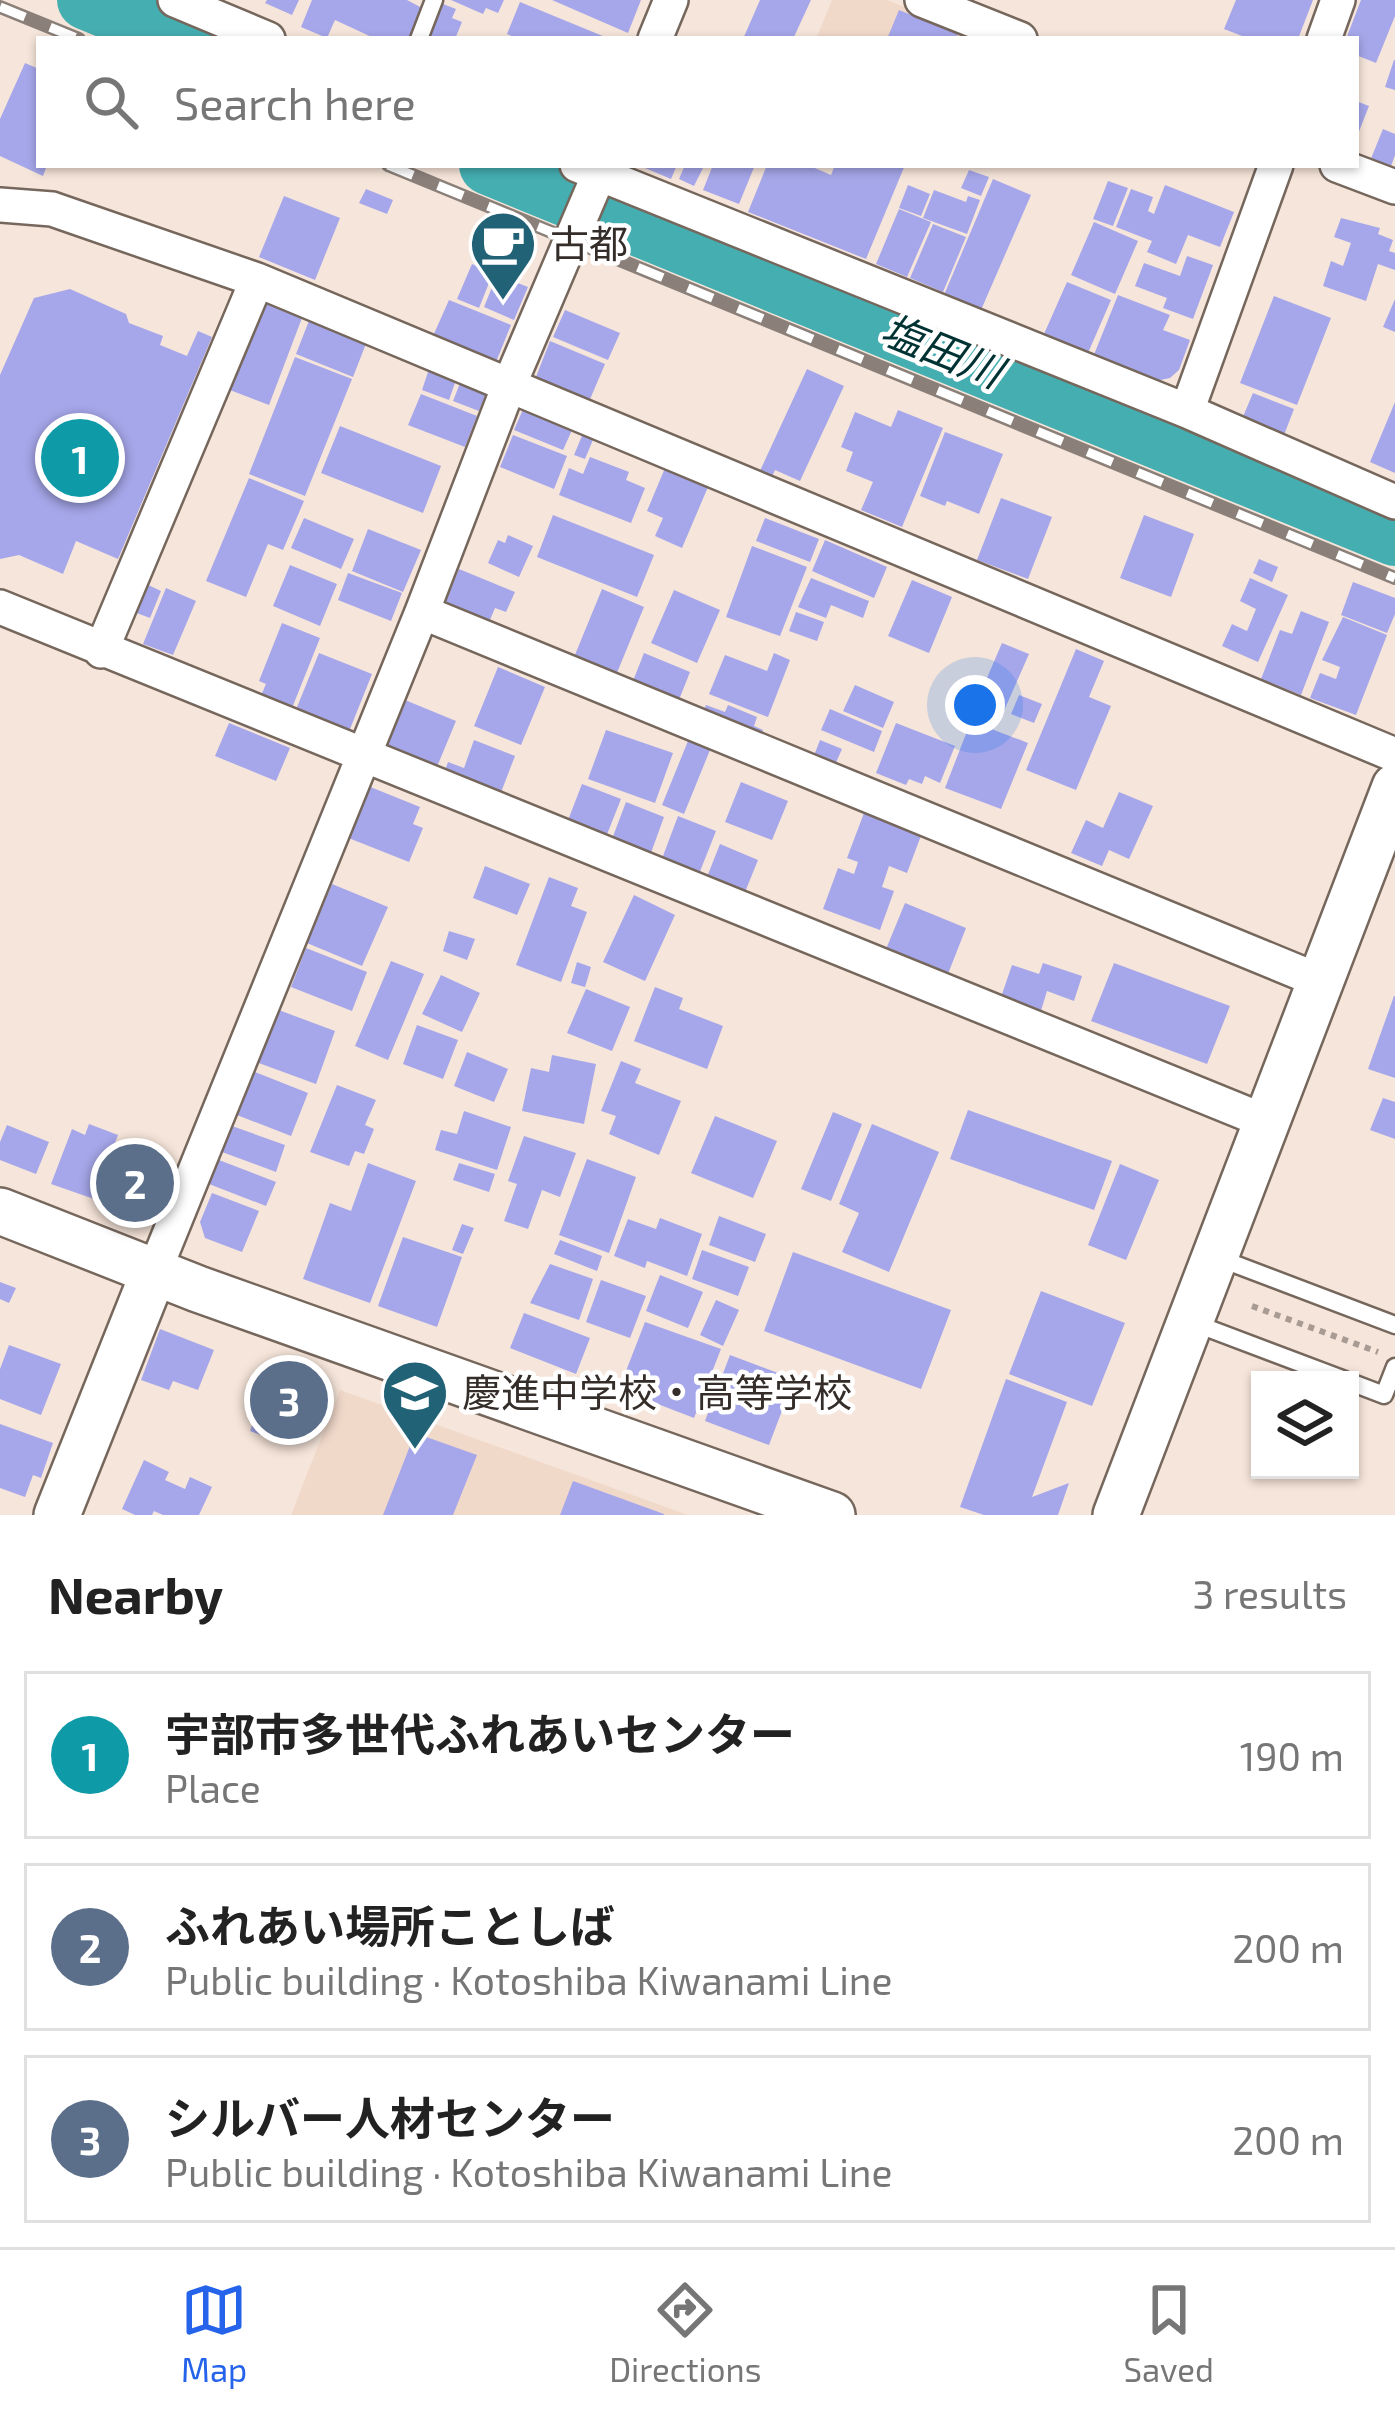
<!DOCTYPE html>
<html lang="en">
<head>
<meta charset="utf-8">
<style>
  body { margin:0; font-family:"Exo 2","Noto Sans JP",sans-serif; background:#f6f6f6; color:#222 }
  .controls { position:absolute; right:36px; bottom:36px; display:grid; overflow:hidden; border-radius:0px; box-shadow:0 3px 9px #0004 }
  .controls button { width:108px; height:108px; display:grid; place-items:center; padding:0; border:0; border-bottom:3px solid #e0e0e0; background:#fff; color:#222; font:60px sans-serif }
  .you { position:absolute; left:975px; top:705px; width:42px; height:42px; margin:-30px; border:9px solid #fff; border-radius:50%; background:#1a73e8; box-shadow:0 0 0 18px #1a73e833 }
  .badge { display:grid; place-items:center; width:78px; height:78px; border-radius:50%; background:#2563eb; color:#fff; font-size:39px; font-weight:700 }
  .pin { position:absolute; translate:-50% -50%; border:6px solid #fff; box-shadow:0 3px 12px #0006 }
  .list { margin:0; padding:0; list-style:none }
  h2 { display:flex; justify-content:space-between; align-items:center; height:156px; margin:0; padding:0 48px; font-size:51px }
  h2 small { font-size:39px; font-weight:400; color:#767676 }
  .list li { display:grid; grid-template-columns:78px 1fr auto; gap:36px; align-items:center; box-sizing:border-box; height:168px; margin:0 24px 24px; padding:0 24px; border:3px solid #e0e0e0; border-radius:0px }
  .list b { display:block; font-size:45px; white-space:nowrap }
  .list p { margin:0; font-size:39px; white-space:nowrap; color:#767676 }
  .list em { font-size:39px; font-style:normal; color:#767676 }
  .icon { flex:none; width:66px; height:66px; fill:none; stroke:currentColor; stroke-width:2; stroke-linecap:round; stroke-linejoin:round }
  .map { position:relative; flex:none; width:1395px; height:1515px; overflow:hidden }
  .search { position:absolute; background:#fff; box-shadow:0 3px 9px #0004; left:36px; right:36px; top:36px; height:132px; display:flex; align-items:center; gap:30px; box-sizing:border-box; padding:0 42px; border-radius:0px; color:#767676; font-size:45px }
  .sheet { height:732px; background:#fff }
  nav { display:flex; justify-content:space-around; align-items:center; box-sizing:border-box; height:168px; border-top:3px solid #e0e0e0; background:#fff; font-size:33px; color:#767676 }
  nav a { display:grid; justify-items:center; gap:6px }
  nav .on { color:#2563eb }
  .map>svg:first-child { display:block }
  .built { fill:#f1d9ca }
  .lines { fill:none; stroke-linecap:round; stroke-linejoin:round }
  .river { stroke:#44aeb1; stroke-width:60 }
  .building { fill:#a6a7ea }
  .lane-casing { stroke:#76675d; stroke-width:21 }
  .street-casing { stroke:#76675d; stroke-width:38 }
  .secondary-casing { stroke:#76675d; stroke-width:50 }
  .path { stroke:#a89b93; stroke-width:6; stroke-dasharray:6 6; stroke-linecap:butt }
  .lane { stroke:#fff; stroke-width:16 }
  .street { stroke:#fff; stroke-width:33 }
  .secondary { stroke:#fff; stroke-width:45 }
  .rail-casing { stroke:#8b8079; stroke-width:14 }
  .rail { stroke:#fff; stroke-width:9; stroke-dasharray:27; stroke-linecap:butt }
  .labels { text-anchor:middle; stroke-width:9; stroke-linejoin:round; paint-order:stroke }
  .poi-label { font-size:39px; fill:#342d29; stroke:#fff; text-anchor:start }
  .water-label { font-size:42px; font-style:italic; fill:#003233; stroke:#fff }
</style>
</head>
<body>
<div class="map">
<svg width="1395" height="1515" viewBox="0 0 1395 1515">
  <rect width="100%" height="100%" fill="#f6e5da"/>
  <!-- built -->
  <path class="built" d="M832,0H887L965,31L961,39H816Z
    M340,1390L688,1515H291Z"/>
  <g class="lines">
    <!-- river -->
    <path class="river" d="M87,0L182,39
      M489,165L1395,536"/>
  </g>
  <!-- building -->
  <path class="building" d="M267,0H299L292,15L265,3Z
    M312,0H407L422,8L409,39H376L335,20L327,38L301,27Z
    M451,0H504L498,13L486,8L483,14Z
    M552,0H641L628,33Z
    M760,0H811L793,39H743Z
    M1236,0H1313L1298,39H1250L1224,29Z
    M1361,0H1395V16L1376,63L1356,55V39H1346Z
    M520,2L610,39H519L507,34Z
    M443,4L456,9L452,18L462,22L455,39H427Z
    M899,10L958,34L956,39H887Z
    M1394,60H1395V90L1385,87Z
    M25,63L39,69V165H47L43,176L0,156V119Z
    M1356,101L1369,106L1356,139Z
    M1383,129L1395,134V155L1390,169L1370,161Z
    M638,165H677L671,179Z
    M685,165L704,166L694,186L679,179Z
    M713,165H755L739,204L703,190Z
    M767,165H808L831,175L835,165H905L866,259L748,212Z
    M969,170L989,177L981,196L961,188Z
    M993,179L1031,195L981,310L944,295Z
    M1108,181L1128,188L1113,226L1093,219Z
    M908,185L930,194L921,216L899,208Z
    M1165,185L1234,212L1220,247L1188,235L1176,264L1147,252L1152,241L1116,227L1131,189L1153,197L1148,211L1154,214Z
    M366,189L393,200L387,214L359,203Z
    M934,190L966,202L968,196L980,200L967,234L923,218Z
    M284,196L340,218L315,280L259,257Z
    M899,209L931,222L907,277L876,264Z
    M1341,218L1380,228L1378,234L1393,240L1389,251L1395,253V270L1378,264L1366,301L1323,286L1331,261L1343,266L1351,243L1334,237Z
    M1094,222L1138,241L1115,294L1071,275Z
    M933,224L966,237L943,292L910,278Z
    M1187,256L1213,265L1193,319L1163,308L1167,298L1135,286L1144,263L1180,276Z
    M472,264L493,273L479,308L457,299Z
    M497,275L528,287L514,320L484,307Z
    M1067,282L1111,300L1088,353L1044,334Z
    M70,289L126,314L129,323L163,336L160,345L187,356L198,331L212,337L118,559L76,541L63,574L19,555L0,559V375L34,298Z
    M258,293L305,310L269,405L222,387Z
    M1118,295L1170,315L1163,330L1190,340L1179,370L1170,378L1156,381L1093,357Z
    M1274,296L1331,318L1297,405L1240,383Z
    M1395,299V332L1383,327Z
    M449,300L511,325L496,362L433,336Z
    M565,310L620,333L608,360L553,337Z
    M312,313L369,336L353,377L296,354Z
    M550,341L605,364L588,404L534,382Z
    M295,357L352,379L305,496L249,474Z
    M430,366L457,377L449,400L422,390Z
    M807,369L844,386L800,481L775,470L771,479L759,473Z
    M462,378L488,388L479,411L453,401Z
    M1253,393L1294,409L1284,435L1242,419Z
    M421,394L477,416L465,447L408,425Z
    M1395,402V473L1370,462Z
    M524,407L573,428L563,450L514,430Z
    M898,410L943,428L902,527L861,510L873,482L846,471L853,452L841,447L855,412L891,427Z
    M340,426L441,466L423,513L321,473Z
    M584,431L595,435L585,459L574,455Z
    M945,432L1003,454L979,514L947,501L945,506L920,496Z
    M513,435L567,456L554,489L500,467Z
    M590,457L629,472L626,480L645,488L631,523L559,495L569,468L583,474Z
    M665,468L708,487L682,548L655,536L663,518L647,511Z
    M249,478L304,501L283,550L268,544L246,597L206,581Z
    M1001,498L1052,517L1028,579L977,560Z
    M553,515L654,555L637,597L537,557Z
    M1144,515L1194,534L1171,597L1120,578Z
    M304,518L354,539L341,569L291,548Z
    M765,518L819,539L810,562L756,541Z
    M368,529L421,550L403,592L352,571Z
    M508,535L533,546L519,577L488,563L498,540L505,543Z
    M825,540L887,567L874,598L812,571Z
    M752,546L807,567L780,636L726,617Z
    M1259,559L1278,567L1272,582L1253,573Z
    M290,565L337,584L320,626L273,606Z
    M459,569L515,592L506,612L495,608L487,627L443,608Z
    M348,573L402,593L391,621L338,600Z
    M811,578L869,601L863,618L831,605L826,618L798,607Z
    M1250,578L1288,595L1258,662L1222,646L1232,624L1247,631L1256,609L1240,601Z
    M912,580L952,597L929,653L888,636Z
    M1353,582L1395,598V614L1387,633L1341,615Z
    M146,584L161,591L150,618L134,612Z
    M166,588L196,601L173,655L143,644Z
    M602,589L644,607L612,685L570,667Z
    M674,590L720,610L697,663L651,643Z
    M1301,611L1329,622L1301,695L1261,679L1280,630L1292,634Z
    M796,612L824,622L817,641L789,631Z
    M1343,617L1387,635L1356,715L1310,698L1320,673L1336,679L1340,667L1322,660Z
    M282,623L320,638L290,713L259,700L266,684L259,681Z
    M1002,643L1029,654L1003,713L977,701Z
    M1076,649L1104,661L1089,697L1111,706L1076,790L1026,770Z
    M319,653L372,674L348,734L295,712Z
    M644,653L690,672L675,710L629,691Z
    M774,653L790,660L768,717L709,694L725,655L767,671Z
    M498,667L545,687L521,745L474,726Z
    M855,685L894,702L883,728L843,711Z
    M1019,695L1042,704L1034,723L1011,714Z
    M405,700L456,721L434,774L384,752Z
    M706,705L725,712L728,705L757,717L754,726L763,730L758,743L700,720Z
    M830,709L882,731L874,752L821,730Z
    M971,721L1028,743L1001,809L945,788Z
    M229,723L290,748L276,781L215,756Z
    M896,723L955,746L940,783L925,776L922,784L909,779L906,785L876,773Z
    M606,730L673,753L655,803L588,779Z
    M474,740L515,756L498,800L442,779L448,762L464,768Z
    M820,740L842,749L831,774L810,766Z
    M688,741L710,750L684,814L662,805Z
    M741,782L788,801L772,840L725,822Z
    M363,784L420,807L413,824L423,828L409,862L341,835Z
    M582,784L621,799L604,842L565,828Z
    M1119,792L1153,806L1129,859L1109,850L1102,866L1071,853L1086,820L1103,828Z
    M626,802L664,817L648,861L609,847Z
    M864,813L922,833L907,873L889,866L882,887L894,891L880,930L823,909L838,868L854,874L858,862L847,858Z
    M678,816L716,831L697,879L660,864Z
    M720,844L758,860L743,897L705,882Z
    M485,866L530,884L517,915L473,898Z
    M549,877L578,888L571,906L587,912L561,982L516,965Z
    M332,884L388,907L362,966L307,943Z
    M634,895L675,915L645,981L603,962Z
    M905,903L966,928L946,979L884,954Z
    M449,931L475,939L467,960L443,951Z
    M306,948L367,972L352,1011L291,987Z
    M391,961L424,974L388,1060L355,1046Z
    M577,962L591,967L585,987L571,983Z
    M1043,963L1082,976L1074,1001L1047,991L1040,1014L1000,1000L1012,965L1039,974Z
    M1114,963L1230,1006L1207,1064L1091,1021Z
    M441,975L480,993L462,1032L422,1014Z
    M655,987L683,998L679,1009L723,1026L707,1069L634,1041Z
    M586,989L630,1007L612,1051L567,1033Z
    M1394,996H1395V1078L1368,1069Z
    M276,1009L335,1031L316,1084L256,1062Z
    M417,1025L458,1040L443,1079L403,1064Z
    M467,1052L508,1069L494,1102L454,1086Z
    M552,1055L596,1064L584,1124L522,1111L531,1068L549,1072Z
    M621,1061L641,1069L635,1083L681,1101L659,1155L609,1134L616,1116L601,1111Z
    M255,1072L308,1093L291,1136L237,1115Z
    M337,1085L376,1100L365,1125L374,1129L364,1154L355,1151L349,1166L310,1152Z
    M1383,1098L1395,1102V1139L1370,1130Z
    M968,1110L1112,1161L1094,1210L950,1159Z
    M464,1111L511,1127L497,1170L435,1150L441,1130L457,1134Z
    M833,1112L862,1124L831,1201L801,1189Z
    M715,1116L777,1141L753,1198L691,1173Z
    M89,1124L118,1135L94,1199L51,1184L72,1129L85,1135Z
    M872,1124L939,1152L889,1272L842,1252L859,1213L839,1204Z
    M7,1125L49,1142L36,1174L0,1160V1142Z
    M232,1126L285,1145L276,1172L222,1152Z
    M524,1136L576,1153L560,1197L542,1190L528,1229L504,1221L517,1184L508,1181Z
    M116,1146L171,1167L155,1212L140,1215L98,1199Z
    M587,1159L636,1177L609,1253L559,1235Z
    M219,1160L276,1182L266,1206L209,1184Z
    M368,1163L416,1181L370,1303L303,1279L330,1203L351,1211Z
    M459,1163L495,1174L489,1192L453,1180Z
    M1120,1164L1159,1180L1126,1260L1088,1245Z
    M212,1193L259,1211L242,1252L205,1238L200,1222Z
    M719,1216L766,1234L755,1262L709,1245Z
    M660,1218L702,1234L687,1276L647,1261L645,1268L614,1256L628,1219L656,1229Z
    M462,1224L474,1228L463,1254L452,1250Z
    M403,1237L462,1257L437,1327L378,1306Z
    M560,1240L602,1256L597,1271L554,1254Z
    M702,1250L749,1267L738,1296L692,1279Z
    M793,1252L951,1310L921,1389L764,1331Z
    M550,1264L593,1279L579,1320L530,1303Z
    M660,1275L703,1292L688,1328L646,1311Z
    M601,1280L646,1296L630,1338L586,1322Z
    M0,1282L16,1288L9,1303L0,1299Z
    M1041,1291L1125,1323L1092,1406L1009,1374Z
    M716,1300L739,1310L723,1346L700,1335Z
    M524,1313L590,1338L576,1374L510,1348Z
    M645,1322L721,1349L694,1418L619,1389Z
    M160,1329L214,1350L198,1390L173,1381L169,1390L141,1380Z
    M9,1345L61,1364L41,1415L0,1399V1369Z
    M730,1355L794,1379L769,1445L705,1421Z
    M274,1365L322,1383L305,1429L280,1420L272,1439L250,1431Z
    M1006,1379L1067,1402L1032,1497L1069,1483L1058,1515H984L960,1507Z
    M0,1424L53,1443L41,1478L33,1475L25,1497L0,1488Z
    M415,1433L477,1455L453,1515H383Z
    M144,1460L169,1472L165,1480L185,1489L190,1477L212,1487L199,1515H163L154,1511L152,1515H135L122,1509Z
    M573,1481L664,1514V1515H560Z"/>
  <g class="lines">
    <!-- lane casing -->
    <g class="lane-casing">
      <path id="lane" d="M419,39L434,0
        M1216,1257L1395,1325
        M1194,1323L1345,1380
        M1350,1382L1384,1395L1395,1367"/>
    </g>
    <!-- street casing -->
    <g class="street-casing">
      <path id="street" d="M175,0L268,39
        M922,0L1020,39
        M655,39L671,0
        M1324,39L1338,0
        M577,165L1187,411L1395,502
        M1337,165L1395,187
        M0,205L52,209L257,280L1395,755
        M1187,411L1276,165
        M0,607L1267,1122
        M422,612L1320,981
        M101,651L257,280
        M154,1272L422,612L510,383L603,165"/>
    </g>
    <!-- secondary casing -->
    <g class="secondary-casing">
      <path id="secondary" d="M0,1211L198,1289L832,1515
        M57,1515L154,1272
        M1116,1515L1395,787"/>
    </g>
    <!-- path -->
    <path class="path" d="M1252,1306L1378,1352"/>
    <!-- lane -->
    <use href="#lane" class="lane"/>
    <!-- street -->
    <use href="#street" class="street"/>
    <!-- secondary -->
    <use href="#secondary" class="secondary"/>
    <!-- rail casing -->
    <g class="rail-casing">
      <path id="rail" d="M0,7L79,39
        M388,165L1395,578"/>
    </g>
    <!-- rail -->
    <use href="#rail" class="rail"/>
  </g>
  <!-- icons -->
  <defs>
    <g id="cafe-pin" transform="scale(3.45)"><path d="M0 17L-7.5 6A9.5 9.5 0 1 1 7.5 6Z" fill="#216277" stroke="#fff"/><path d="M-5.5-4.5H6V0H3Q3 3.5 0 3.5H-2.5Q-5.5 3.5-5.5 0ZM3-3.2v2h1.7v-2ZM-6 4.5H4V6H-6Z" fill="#fff"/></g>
    <g id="school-pin" transform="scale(3.45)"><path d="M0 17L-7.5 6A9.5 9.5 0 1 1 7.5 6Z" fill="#216277" stroke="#fff"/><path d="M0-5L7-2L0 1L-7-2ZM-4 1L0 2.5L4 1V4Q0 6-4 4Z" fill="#fff"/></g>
  </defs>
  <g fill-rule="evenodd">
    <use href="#cafe-pin" x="503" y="244"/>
    <use href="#school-pin" x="415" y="1393"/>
  </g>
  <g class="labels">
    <!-- poi labels -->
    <g class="poi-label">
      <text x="550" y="258">古都</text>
      <text x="462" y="1407">慶進中学校・高等学校</text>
    </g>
    <!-- water labels -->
    <g class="water-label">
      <text transform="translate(942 351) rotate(22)" y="15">塩田川</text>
    </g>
  </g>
</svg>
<div class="controls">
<button><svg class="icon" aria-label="layers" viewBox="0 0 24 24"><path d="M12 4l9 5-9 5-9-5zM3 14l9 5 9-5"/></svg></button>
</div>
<div class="you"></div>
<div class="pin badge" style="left:80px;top:458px;background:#0f9aa8">1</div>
<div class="pin badge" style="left:135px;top:1183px;background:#5c6f8a">2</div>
<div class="pin badge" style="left:289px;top:1400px;background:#5c6f8a">3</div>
<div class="search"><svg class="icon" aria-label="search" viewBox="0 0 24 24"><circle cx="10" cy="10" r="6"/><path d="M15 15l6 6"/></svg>Search here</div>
</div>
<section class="sheet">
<h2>Nearby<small>3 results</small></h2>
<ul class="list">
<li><span class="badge" style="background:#0f9aa8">1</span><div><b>宇部市多世代ふれあいセンター</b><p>Place</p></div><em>190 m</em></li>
<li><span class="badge" style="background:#5c6f8a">2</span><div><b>ふれあい場所ことしば</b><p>Public building · Kotoshiba Kiwanami Line</p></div><em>200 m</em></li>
<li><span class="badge" style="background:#5c6f8a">3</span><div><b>シルバー人材センター</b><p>Public building · Kotoshiba Kiwanami Line</p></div><em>200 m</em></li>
</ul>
</section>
<nav>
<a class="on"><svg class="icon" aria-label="map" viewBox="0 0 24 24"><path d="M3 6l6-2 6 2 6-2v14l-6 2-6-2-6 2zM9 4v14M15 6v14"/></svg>Map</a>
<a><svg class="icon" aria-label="directions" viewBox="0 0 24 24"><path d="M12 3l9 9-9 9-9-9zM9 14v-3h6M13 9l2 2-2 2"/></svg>Directions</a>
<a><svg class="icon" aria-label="saved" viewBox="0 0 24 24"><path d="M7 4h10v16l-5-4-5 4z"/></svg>Saved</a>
</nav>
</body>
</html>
